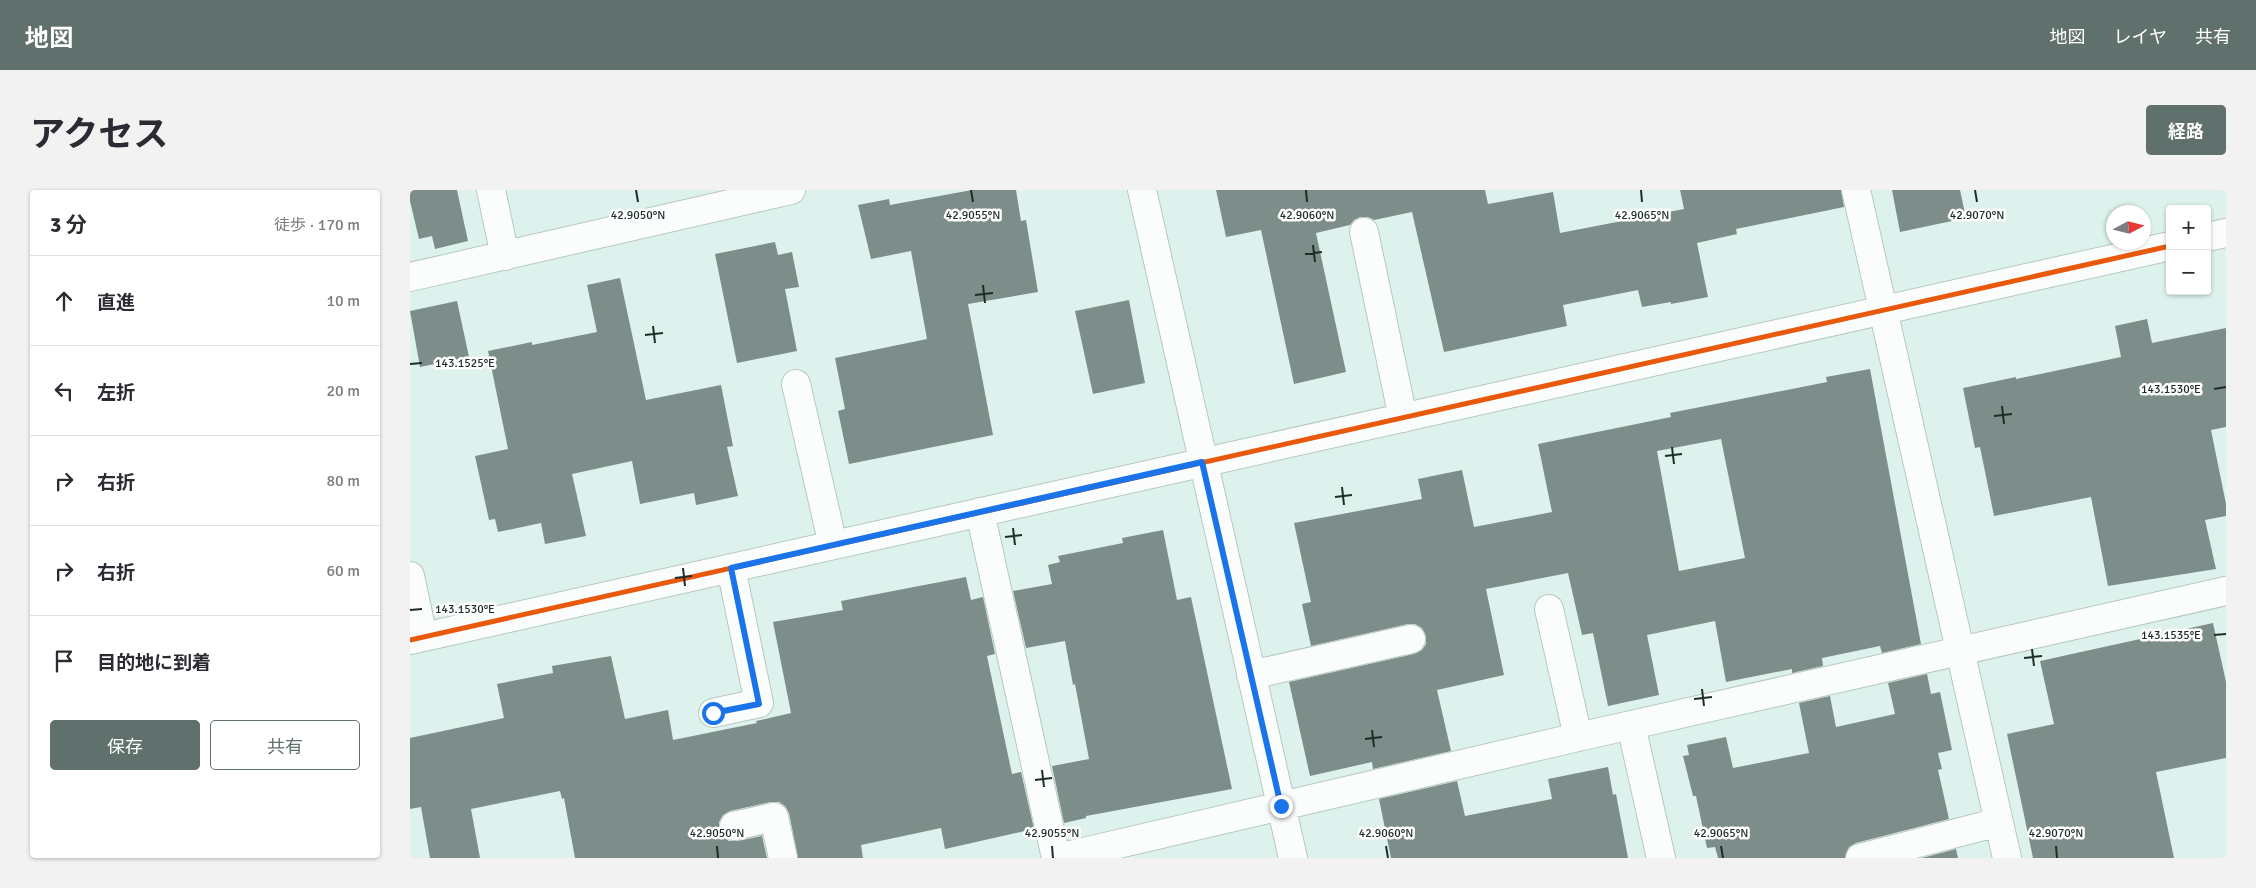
<!DOCTYPE html>
<html lang="ja">
<head>
<meta charset="utf-8">
<style>
  body { margin:0; font-family:Signika,"Noto Sans JP",sans-serif; background:#f2f2f3; color:#2b2b33 }
  .controls { position:absolute; right:15px; top:15px; display:grid; overflow:hidden; border-radius:5px; box-shadow:0 1px 4px #0004 }
  .controls button { width:45px; height:45px; display:grid; place-items:center; padding:0; border:0; border-bottom:1px solid #e1e1e2; background:#fff; color:#2b2b33; font:25px sans-serif }
  .compass { position:absolute; left:1696px; top:15px; width:45px; height:45px; border-radius:50%; background:#fff; box-shadow:0 1px 4px #0004; rotate:83deg }
  .stop { position:absolute; width:15px; height:15px; margin:-11px; border:4px solid #1a73e8; border-radius:50%; background:#fff }
  .stop.end { background:#1a73e8; border-color:#fff; box-shadow:0 1px 5px #0008 }
  .list { margin:0; padding:0; list-style:none }
  h2 { display:flex; justify-content:space-between; align-items:center; height:65px; margin:0; padding:0 20px; font-size:21px }
  h2 small { font-size:16px; font-weight:400; color:#7c7c81 }
  .list li { display:grid; grid-template-columns:32px 1fr auto; gap:15px; align-items:center; box-sizing:border-box; height:90px; padding:0 20px; border-top:1px solid #e1e1e2 }
  .list b { display:block; font-size:19px; white-space:nowrap }
  .list em { font-size:16px; font-style:normal; color:#7c7c81 }
  .actions { display:flex; gap:10px; padding:15px 20px }
  .actions a { flex:1; padding:11px 0; border:1px solid #60716d; border-radius:5px; text-align:center; font-size:18px; color:#60716d }
  .actions .main { background:#60716d; color:#fff }
  .icon { flex:none; width:28px; height:28px; fill:none; stroke:currentColor; stroke-width:2; stroke-linecap:round; stroke-linejoin:round }
  .map { position:relative; flex:none; width:1816px; height:668px; overflow:hidden; border-radius:5px }
  header { display:flex; align-items:center; gap:30px; box-sizing:border-box; height:70px; padding:0 25px; background:#60716d; color:#fff }
  header strong { font-size:24px }
  nav { display:flex; gap:28px; margin-inline-start:auto; font-size:18px }
  .intro { display:flex; align-items:center; justify-content:space-between; box-sizing:border-box; height:120px; padding:0 30px }
  h1 { margin:0; font-size:35px }
  .button { padding:12px 22px; border-radius:5px; background:#60716d; color:#fff; font-size:18px; font-weight:700 }
  main { display:flex; gap:30px; padding:0 30px }
  aside { flex:1; background:#fff; border-radius:5px; box-shadow:0 1px 4px #0004 }
  .map>svg:first-child { display:block }
  .building { fill:#7d8e8a; fill-rule:evenodd }
  .lines { fill:none; stroke-linecap:round; stroke-linejoin:round }
  .minor-casing { stroke:#b7c8c4; stroke-width:30 }
  .minor { stroke:#fafdfc; stroke-width:28 }
  .cycleway-casing { stroke:#fefefe; stroke-width:8 }
  .cycleway { stroke:#e8590c; stroke-width:5 }
  .route { stroke:#1a73e8; stroke-width:6 }
  .ticks { fill:none; stroke:#1d2c28; stroke-width:2 }
  .ticks-label { font-size:12px; text-anchor:middle; fill:#1d2c28; stroke:#fefefe; stroke-width:5; stroke-linejoin:round; paint-order:stroke }
</style>
</head>
<body>
<header>
<strong>地図</strong>
<nav><a>地図</a><a>レイヤ</a><a>共有</a></nav>
</header>
<div class="intro"><h1>アクセス</h1><a class="button">経路</a></div>
<main>
<aside>
<h2>3 分<small>徒歩 · 170 m</small></h2>
<ul class="list">
<li><svg class="icon" aria-label="ahead" viewBox="0 0 24 24"><path d="M12 20V5M6 11l6-6 6 6"/></svg><div><b>直進</b></div><em>10 m</em></li>
<li><svg class="icon" aria-label="left" viewBox="0 0 24 24"><path d="M17 20v-9H6M10 6l-5 5 5 5"/></svg><div><b>左折</b></div><em>20 m</em></li>
<li><svg class="icon" aria-label="right" viewBox="0 0 24 24"><path d="M7 20v-9h11M14 6l5 5-5 5"/></svg><div><b>右折</b></div><em>80 m</em></li>
<li><svg class="icon" aria-label="right" viewBox="0 0 24 24"><path d="M7 20v-9h11M14 6l5 5-5 5"/></svg><div><b>右折</b></div><em>60 m</em></li>
<li><svg class="icon" aria-label="arrive" viewBox="0 0 24 24"><path d="M6 21V4h12l-3 4 3 4H6"/></svg><div><b>目的地に到着</b></div></li>
</ul>
<div class="actions"><a class="main">保存</a><a>共有</a></div>
</aside>
<div class="map">
<svg width="1816" height="668" viewBox="0 0 1816 668">
  <rect width="100%" height="100%" fill="#ddf2ed"/>
  <!-- building -->
  <path class="building" d="M0,0H47L58,51L25,59L22,46L9,49L0,11Z
    M562,0H606L611,31L616,30L628,102L558,114L583,245L439,274L428,221L435,219L425,168L517,149L501,61L461,69L448,15L479,9L480,15Z
    M806,0H1075L1078,14L1143,2L1150,43L1274,19L1270,0H1431L1434,17L1326,39L1327,44L1287,53L1298,107L1261,114V112L1232,117L1228,100L1153,115L1157,136L1034,162L1002,22L964,30L958,27H950L944,30L940,35L906,43L936,182L884,194L851,40L816,47Z
    M1482,0H1550L1556,28L1490,42Z
    M365,52L368,65L382,62L389,97L375,99L387,161L327,173L305,64Z
    M210,88L236,210L311,195L323,256L317,257L328,306L286,315L284,303L230,314L222,271L162,284L176,346L135,354L131,333L88,342L85,329L79,330L65,266L98,259L78,161L122,152V155L187,142L177,95Z
    M719,110L735,193L683,204L665,121Z
    M47,111L59,167L10,177L0,121Z
    M1737,129L1742,153L1816,138V237L1801,240L1816,314V326L1795,330L1806,379L1698,396L1681,307L1584,326L1570,257L1565,258L1553,198L1606,187V189L1711,167L1705,136Z
    M1460,179L1511,454L1472,463L1470,456L1412,468L1413,476L1382,483V479L1316,492L1305,431L1237,445L1249,505L1198,516L1183,443L1172,445L1158,383L1076,399L1094,485L1027,500L1041,561L963,579L962,572L900,586L879,492L1004,464L1012,460L1016,454V446L1012,438L1005,434H998L901,456L892,414L901,412L884,333L1012,309L1008,289L1052,280L1064,337L1142,322L1128,254L1261,227L1260,223L1417,192L1416,187ZM1311,249L1335,368L1269,381L1247,261Z
    M753,340L767,410L781,407L822,599L676,626V628L654,633L642,576L679,569L665,494L663,495L655,451L616,458L603,401L642,394L638,375L650,372L648,366L713,353L712,348Z
    M556,387L561,410L573,407L585,464L577,466L602,584L611,582L624,639L535,659L531,638L451,655L453,668H388L379,623L375,616L369,612H361L320,621L313,625L309,632V640L313,647L319,651H327L352,646L357,668H165L154,608L152,609L150,601L61,619L70,668H20L11,617L0,619V548L94,528L87,494L143,483L142,476L201,466L215,529L258,520L263,550L347,533L346,531L381,523L363,432L433,420L431,411Z
    M1803,433L1816,492V568L1746,582L1764,668H1623L1597,544L1644,534L1630,471Z
    M1517,484L1521,504L1530,502L1542,560L1528,563L1532,579L1528,580L1539,629L1446,653L1439,657L1435,668H1308L1305,657L1297,658L1286,606H1283L1273,566L1279,565L1277,555L1316,547L1323,578L1399,563L1389,513L1420,506L1426,537L1485,524L1478,493Z
    M1198,577L1203,605L1206,604L1218,668H981L969,609L1047,591L1055,626L1142,609L1138,589Z
    M1546,659L1548,668H1512Z"/>
  <g class="lines">
    <!-- minor casing -->
    <g class="minor-casing">
      <path id="minor" d="M81,0L95,66
        M732,0L883,668
        M1446,0L1597,668
        M954,42L993,228
        M1797,47L1816,43
        M0,87L381,0
        M386,194L423,355
        M570,322L646,668
        M0,386L13,447
        M1139,419L1168,547
        M0,450L1760,56
        M841,485L1001,449
        M303,523L349,513L321,378
        M1221,535L1251,668
        M324,636L364,627L373,668
        M648,668L1168,547L1816,401
        M1450,668L1589,632"/>
    </g>
    <!-- minor -->
    <use href="#minor" class="minor"/>
    <!-- cycleway casing -->
    <g class="cycleway-casing">
      <path id="cycleway" d="M0,450L1760,56"/>
    </g>
    <!-- cycleway -->
    <use href="#cycleway" class="cycleway"/>
  </g>
  <g class="lines">
    <!-- route -->
    <path class="route" d="M303,523L349,514L321,378L792,272L871,616"/>
  </g>
  <!-- ticks -->
  <path class="ticks" d="M226,0L228,12M561,0L563,12M896,0L897,12M1231,0L1232,12M1565,0L1567,12M903,55L905,72M895,64L912,62M573,95L575,113M565,105L583,103M243,136L245,153M235,145L253,143M0,174L12,173M1804,199L1816,197M1592,216L1594,234M1584,226L1602,224M1262,257L1264,274M1255,266L1272,264M932,297L934,315M925,307L942,305M603,338L605,355M595,347L612,345M273,378L275,396M265,388L282,386M0,420L12,419M1804,445L1816,444M1622,459L1624,476M1614,468L1632,466M1292,499L1294,516M1284,509L1302,507M962,540L964,557M955,549L972,547M632,580L634,597M625,590L642,588M307,656L308,668M642,656L643,668M976,656L978,668M1311,656L1313,668M1646,656L1647,668"/>
  <g class="ticks-label">
    <text x="228" y="29">42.9050°N</text>
    <text x="563" y="29">42.9055°N</text>
    <text x="897" y="29">42.9060°N</text>
    <text x="1232" y="29">42.9065°N</text>
    <text x="1567" y="29">42.9070°N</text>
    <text x="55" y="177">143.1525°E</text>
    <text x="1761" y="203">143.1530°E</text>
    <text x="55" y="423">143.1530°E</text>
    <text x="1761" y="449">143.1535°E</text>
    <text x="307" y="647">42.9050°N</text>
    <text x="642" y="647">42.9055°N</text>
    <text x="976" y="647">42.9060°N</text>
    <text x="1311" y="647">42.9065°N</text>
    <text x="1646" y="647">42.9070°N</text>
  </g>
</svg>
<div class="controls">
<button>+</button>
<button>−</button>
</div>
<svg class="compass" viewBox="-18 -18 36 36"><path d="M0-13l5 13h-10z" fill="#e53935"/><path d="M0 13l5-13h-10z" fill="#7c7c81"/></svg>
<div class="stop" style="left:303px;top:523px"></div>
<div class="stop end" style="left:871px;top:616px"></div>
</div>
</main>
</body>
</html>
